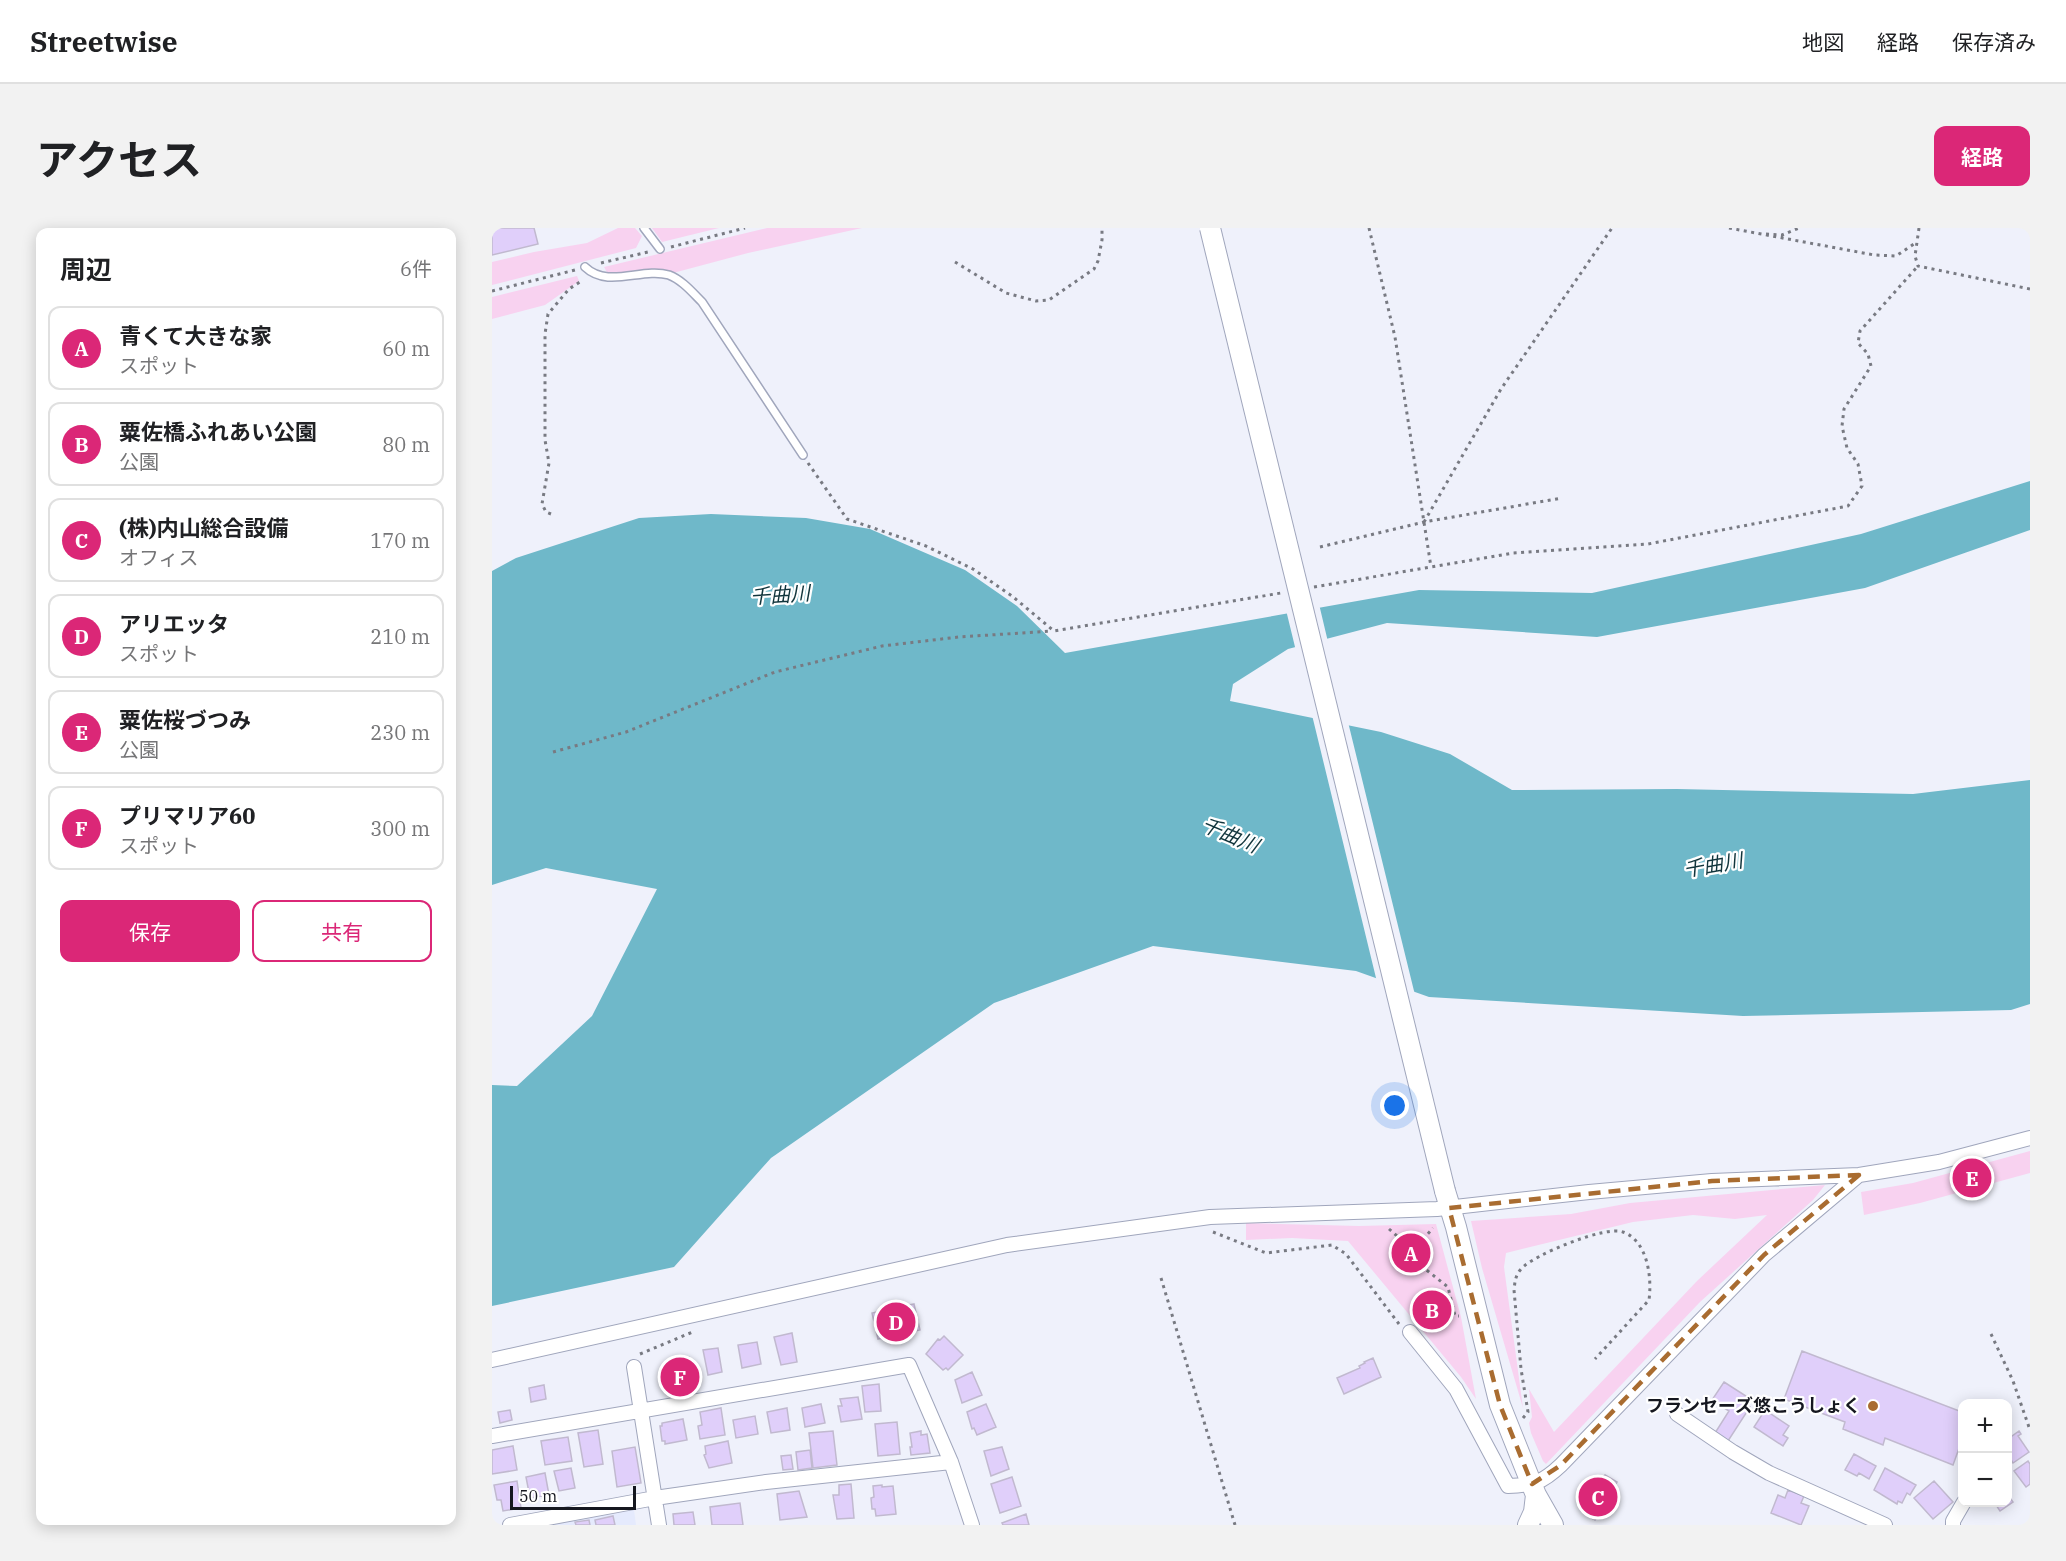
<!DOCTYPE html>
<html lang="ja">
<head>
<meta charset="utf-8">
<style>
  body { margin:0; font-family:"IBM Plex Serif","Noto Sans JP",serif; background:#f2f2f2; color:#202124 }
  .controls { position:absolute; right:18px; bottom:18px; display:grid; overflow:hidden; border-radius:12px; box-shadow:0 3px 15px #0003 }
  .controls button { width:54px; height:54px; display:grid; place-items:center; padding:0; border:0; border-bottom:2px solid #e0e0e0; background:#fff; color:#202124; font:30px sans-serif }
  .scale { position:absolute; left:18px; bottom:15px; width:126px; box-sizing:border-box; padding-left:6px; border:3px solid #15171f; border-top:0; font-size:16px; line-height:21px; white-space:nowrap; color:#15171f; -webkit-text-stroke:4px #fff; paint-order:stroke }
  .you { position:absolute; left:903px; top:878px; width:21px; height:21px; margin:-15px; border:4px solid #fff; border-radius:50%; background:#1a73e8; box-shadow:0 0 0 9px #1a73e833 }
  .badge { display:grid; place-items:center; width:39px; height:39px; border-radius:50%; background:#db2777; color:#fff; font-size:20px; font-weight:700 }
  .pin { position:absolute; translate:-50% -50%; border:3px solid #fff; box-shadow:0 2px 6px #0006 }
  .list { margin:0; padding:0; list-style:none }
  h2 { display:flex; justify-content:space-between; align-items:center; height:78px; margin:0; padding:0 24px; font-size:26px }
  h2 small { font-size:20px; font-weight:400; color:#757577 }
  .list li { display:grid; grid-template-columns:39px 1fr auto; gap:18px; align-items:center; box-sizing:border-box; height:84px; margin:0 12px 12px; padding:0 12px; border:2px solid #e0e0e0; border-radius:12px }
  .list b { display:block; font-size:22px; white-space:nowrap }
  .list p { margin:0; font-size:20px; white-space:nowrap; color:#757577 }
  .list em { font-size:20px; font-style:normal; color:#757577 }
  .actions { display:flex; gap:12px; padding:18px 24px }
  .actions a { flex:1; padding:14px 0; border:2px solid #db2777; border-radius:12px; text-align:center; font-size:21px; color:#db2777 }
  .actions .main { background:#db2777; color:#fff }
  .map { position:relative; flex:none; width:1538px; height:1297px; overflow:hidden; border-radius:12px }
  header { display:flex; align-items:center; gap:36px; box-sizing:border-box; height:84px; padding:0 30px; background:#fff; border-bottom:2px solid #e0e0e0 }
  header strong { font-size:28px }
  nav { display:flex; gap:33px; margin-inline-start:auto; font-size:21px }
  .intro { display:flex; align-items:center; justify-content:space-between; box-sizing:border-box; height:144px; padding:0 36px }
  h1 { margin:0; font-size:42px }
  .button { padding:15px 27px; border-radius:12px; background:#db2777; color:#fff; font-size:21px; font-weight:700 }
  main { display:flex; gap:36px; padding:0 36px }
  aside { flex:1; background:#fff; border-radius:12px; box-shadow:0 3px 15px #0003 }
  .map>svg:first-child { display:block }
  .built { fill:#e5eafd }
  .green { fill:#f8d2f0 }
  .water { fill:#6fb8c9 }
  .pier { fill:#eff1fb }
  .building { fill:#e0cffa; stroke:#c1b9cf; stroke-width:1.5 }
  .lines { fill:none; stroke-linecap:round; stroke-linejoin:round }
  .lane-casing { stroke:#a0a6bc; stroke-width:10 }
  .street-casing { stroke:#a0a6bc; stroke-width:16 }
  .secondary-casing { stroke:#a0a6bc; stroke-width:22 }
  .path { stroke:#787a82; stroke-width:3; stroke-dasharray:3 4.5; stroke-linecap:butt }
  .lane { stroke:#fff; stroke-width:7 }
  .street { stroke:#fff; stroke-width:14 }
  .secondary { stroke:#fff; stroke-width:20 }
  .secondary-bridge-casing { stroke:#a0a6bc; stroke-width:22; stroke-linecap:butt }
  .secondary-bridge { stroke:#fff; stroke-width:20 }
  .marked { fill:none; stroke:#a96c30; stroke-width:4.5; stroke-dasharray:12 8; stroke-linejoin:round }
  .poi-dot { fill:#a96c30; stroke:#fff; stroke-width:2 }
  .labels { text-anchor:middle; stroke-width:4.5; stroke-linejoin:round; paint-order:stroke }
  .poi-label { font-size:18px; font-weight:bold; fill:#15171f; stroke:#fff; text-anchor:end }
  .water-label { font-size:20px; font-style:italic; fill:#11353c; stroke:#fff }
</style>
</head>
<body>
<header>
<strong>Streetwise</strong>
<nav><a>地図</a><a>経路</a><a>保存済み</a></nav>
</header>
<div class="intro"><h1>アクセス</h1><a class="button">経路</a></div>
<main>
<aside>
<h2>周辺<small>6件</small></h2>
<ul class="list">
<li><span class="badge">A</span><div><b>青くて大きな家</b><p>スポット</p></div><em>60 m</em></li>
<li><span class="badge">B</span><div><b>粟佐橋ふれあい公園</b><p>公園</p></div><em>80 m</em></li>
<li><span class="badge">C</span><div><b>(株)内山総合設備</b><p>オフィス</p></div><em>170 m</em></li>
<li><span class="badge">D</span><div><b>アリエッタ</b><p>スポット</p></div><em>210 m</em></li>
<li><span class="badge">E</span><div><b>粟佐桜づつみ</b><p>公園</p></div><em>230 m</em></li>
<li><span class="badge">F</span><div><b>プリマリア60</b><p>スポット</p></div><em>300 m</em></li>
</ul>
<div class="actions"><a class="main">保存</a><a>共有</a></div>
</aside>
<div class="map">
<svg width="1538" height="1297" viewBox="0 0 1538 1297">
  <rect width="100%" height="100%" fill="#eff1fb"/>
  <!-- built -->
  <path class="built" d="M142,1282L144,1297H57Z"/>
  <!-- green -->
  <path class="green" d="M126,0H143L150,8L144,20L0,57V34L42,24L95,15Z
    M160,0H227L170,14Z
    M275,0H370L256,25L181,45L116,46L112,39Z
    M85,48L87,53L53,77L0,91V69Z
    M1538,923V945L1428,975L1372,987L1369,964L1421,955Z
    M1333,957L1321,972L1208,1074L1054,1236L1051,1233L1039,1205L1037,1195L1040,1189L1037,1161L1062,1204L1205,1053L1275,987L1243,991L1201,987L1141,994L1014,1025L1012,1039L1031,1180L990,1040L979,993L1079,986L1138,975Z
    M754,995L867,998L944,996L969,1089L984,1171L969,1149L856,1013L800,1010L754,1012Z"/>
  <!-- water -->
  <path class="water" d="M1538,253V302L1373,360L1105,409L895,395L796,421L741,456L738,473L889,504L958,526L1020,562L1185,561L1421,566L1538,552V776L1519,782L1251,788L937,769L864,743L661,718L502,775L279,930L182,1039L0,1078V857L25,858L100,788L165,661L54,640L0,657V343L24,330L147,290L219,286L314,290L378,301L473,342L525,378L573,425L927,362L1100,365L1369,306Z"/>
  <!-- pier -->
  <path class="pier" d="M827,376L836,414L804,423L794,382Z
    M820,487L856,494L923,767L885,754Z"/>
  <!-- building -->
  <path class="building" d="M0,0H42L46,16L0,27Z
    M422,1076L428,1102L386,1111L380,1085Z
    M300,1105L305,1134L289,1137L282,1109Z
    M452,1108L471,1127L456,1142L454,1140L451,1142L434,1126L446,1111L448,1112Z
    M265,1114L269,1136L250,1140L246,1117Z
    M226,1120L230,1144L216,1147L211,1122Z
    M1310,1123L1470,1184V1212L1461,1237L1393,1210L1391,1217L1351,1201L1353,1194L1292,1171Z
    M197,1129L202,1163L183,1166L182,1164H179L180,1152H177V1147L179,1146L175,1135H177V1132Z
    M881,1130L889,1149L852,1166L845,1150L868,1140L867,1138L873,1135L872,1134Z
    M480,1144L490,1167L470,1175L463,1152Z
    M1232,1154L1257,1170L1253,1176L1258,1179L1236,1213L1223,1205L1237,1183L1220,1172Z
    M387,1156L389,1183L373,1184L370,1158Z
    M52,1157L54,1171L39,1174L37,1160Z
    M366,1169L370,1191L349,1194L346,1178H350L348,1171Z
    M329,1176L333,1195L313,1199L310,1180Z
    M494,1176L504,1199L485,1207L482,1200L480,1201L475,1184Z
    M229,1180L233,1207L208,1211L206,1198L210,1197L208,1184Z
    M295,1180L298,1202L279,1205L275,1184Z
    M18,1182L20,1192L8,1195L6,1184Z
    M1273,1182L1297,1198L1291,1207L1296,1210L1291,1218L1262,1199Z
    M263,1188L266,1206L244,1210L241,1192Z
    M191,1191L195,1212L173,1216V1213H170L168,1198H170V1195Z
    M405,1194L408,1226L386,1228L383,1196Z
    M106,1202L111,1236L92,1239L86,1205Z
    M341,1203L345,1237L321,1240L317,1205Z
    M429,1203V1207L435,1206L438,1225L419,1227L418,1219H420L418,1205Z
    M1527,1203L1529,1206L1526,1208L1537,1224L1521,1235L1516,1226V1211Z
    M76,1209L80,1233L53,1237L49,1213Z
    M236,1213L240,1235L217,1240L212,1227L214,1226L213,1218Z
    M21,1218L25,1242L0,1246V1222Z
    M143,1219L149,1255L125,1259L120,1223Z
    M510,1219L517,1241L499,1248L492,1223Z
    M318,1222L320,1240L306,1242L304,1224Z
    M1362,1226L1384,1238L1377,1251L1367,1245L1365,1248L1353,1242Z
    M299,1227L301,1241L291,1242L289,1228Z
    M1536,1233L1538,1236V1256L1534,1259L1522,1243Z
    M79,1240L83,1260L67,1263L62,1243Z
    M1393,1240L1424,1257L1418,1267L1415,1265L1410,1275L1406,1273L1405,1276L1382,1262Z
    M53,1245L57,1267L38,1270L34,1249Z
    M1113,1247L1125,1254L1103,1292L1096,1288L1091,1281L1090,1271Z
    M520,1249L529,1278L508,1285L499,1256Z
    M25,1253L29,1280L11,1283L9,1272H5L2,1257Z
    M1442,1253L1461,1274L1441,1291L1422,1270Z
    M359,1256L362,1290L345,1291L341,1267H347V1257Z
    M390,1257V1259L401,1258L404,1286L384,1288L383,1281H380L379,1270L382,1269L381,1258Z
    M1296,1262L1312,1268L1309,1275L1317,1278L1309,1297L1279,1285L1286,1267L1293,1270Z
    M307,1263L315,1289L288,1292L285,1266Z
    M1516,1267L1521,1274L1508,1283L1502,1274H1516Z
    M248,1275L251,1297H220L218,1279Z
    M201,1284L203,1297H182L181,1286Z
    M534,1286L537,1297H511L510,1295Z
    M121,1288L123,1297H104L103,1292Z
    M97,1292L98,1297H84L83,1294Z"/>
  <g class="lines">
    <!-- lane casing -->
    <g class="lane-casing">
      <path id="lane" d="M152,0L168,21
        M93,39C116,61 150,39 177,47C190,52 200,64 210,74L311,227"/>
    </g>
    <!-- street casing -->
    <g class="street-casing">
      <path id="street" d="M918,1104L964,1161L1016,1258C1042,1257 1050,1255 1069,1237L1272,1027L1367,947
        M0,1132L515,1017L718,989L945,981L1097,964L1220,953L1367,947L1447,934L1538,910
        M142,1139L167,1297
        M1185,1186L1241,1224L1277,1245L1393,1297
        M0,1208L417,1137L459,1234L480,1297
        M18,1297L163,1270L274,1254L459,1234
        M1461,1297V1293L1472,1274"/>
    </g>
    <!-- secondary casing -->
    <g class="secondary-casing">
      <path id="secondary" d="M953,963L964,999L1008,1177L1044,1267L1061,1297
        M1036,1297L1042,1284L1044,1267"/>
    </g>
    <!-- path -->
    <path class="path" d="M877,0L903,109L939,339
      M1237,0L1382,27L1404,28L1425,14
      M1427,0L1423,28L1426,38L1538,61
      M1274,6L1290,7L1307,0
      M179,19L253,0
      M463,34L514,65L544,73L557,72L602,41L606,33L610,12V0
      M109,35L156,24
      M0,63L83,42
      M316,235L355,291L434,318L481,341L520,368L562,403L789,365
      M59,286L54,284L50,276L57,235L53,212V106L56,86L77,61L91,52
      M932,294L1009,161L1120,0
      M828,319L932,294L1070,270
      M822,359L1021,325L1156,316L1356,278L1370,258L1366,236L1355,220L1350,198L1352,181L1379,138L1376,126L1366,115L1368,103L1426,38
      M61,524L134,504L283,444L390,418L467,409L560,403
      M897,1001L914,1016
      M721,1004L774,1025L840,1017L854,1026L907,1096
      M911 1024a9 9 0 1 1 18 0a9 9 0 1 1-18 0Z
      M926,1017L941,1000
      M923,1033L956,1059L963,1088H967
      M669,1050L743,1297
      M1499,1106L1521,1153L1538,1202
      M148,1126L203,1103
      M1031,1190L1036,1184L1029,1141L1022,1062C1023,1054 1023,1048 1029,1041C1041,1027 1114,997 1131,1004C1156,1013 1160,1050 1157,1072L1103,1131"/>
    <!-- lane -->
    <use href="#lane" class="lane"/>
    <!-- street -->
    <use href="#street" class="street"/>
    <!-- secondary -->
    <use href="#secondary" class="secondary"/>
    <!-- secondary-bridge casing -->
    <g class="secondary-bridge-casing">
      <path id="secondary-bridge" d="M718,0L953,963"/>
    </g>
    <!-- secondary-bridge -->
    <use href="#secondary-bridge" class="secondary-bridge"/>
  </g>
  <!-- marked area -->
  <path class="marked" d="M1367,947L1272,1027L1069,1237L1040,1256L1008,1177L957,980L1220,953Z"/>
  <!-- markers -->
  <circle class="poi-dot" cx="1381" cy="1178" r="6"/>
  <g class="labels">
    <!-- poi labels -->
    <g class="poi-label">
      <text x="1369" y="1184">フランセーズ悠こうしょく</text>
    </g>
    <!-- water labels -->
    <g class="water-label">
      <text transform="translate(288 367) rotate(-4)" y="7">千曲川</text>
      <text transform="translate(738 607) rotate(23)" y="7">千曲川</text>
      <text transform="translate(1221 637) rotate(-10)" y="7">千曲川</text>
    </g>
  </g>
</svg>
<div class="controls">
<button>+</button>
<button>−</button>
</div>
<div class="scale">50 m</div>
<div class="you"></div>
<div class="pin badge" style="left:919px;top:1025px">A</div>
<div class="pin badge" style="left:940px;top:1082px">B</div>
<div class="pin badge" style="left:1106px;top:1269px">C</div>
<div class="pin badge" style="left:404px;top:1094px">D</div>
<div class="pin badge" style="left:1480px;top:950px">E</div>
<div class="pin badge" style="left:188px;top:1149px">F</div>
</div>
</main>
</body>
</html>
